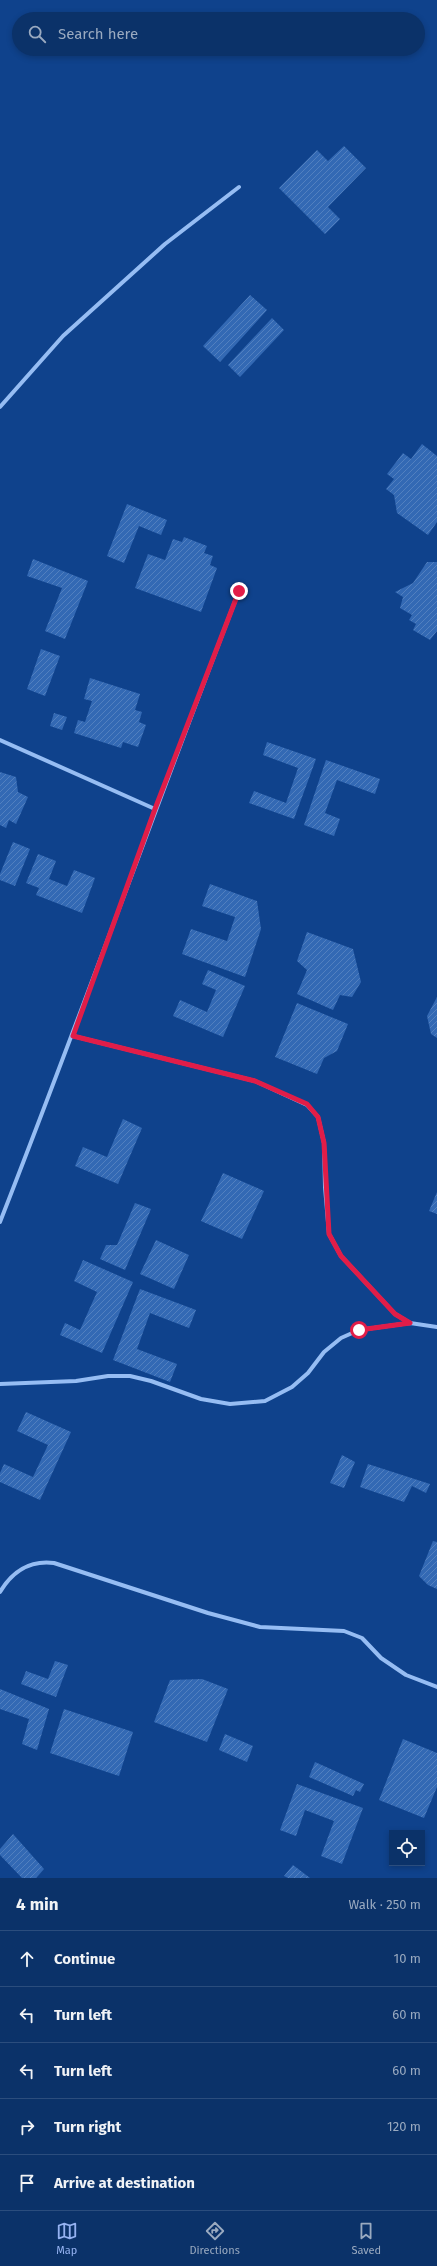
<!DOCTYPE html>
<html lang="en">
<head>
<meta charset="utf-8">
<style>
  body { margin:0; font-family:"Fira Sans",sans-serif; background:#143a6f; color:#f1f3f6 }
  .controls { position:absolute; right:12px; bottom:12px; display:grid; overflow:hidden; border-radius:0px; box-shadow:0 2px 6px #0003 }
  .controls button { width:36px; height:36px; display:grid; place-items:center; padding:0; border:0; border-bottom:1px solid #2b4d7d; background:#0b3269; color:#f1f3f6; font:20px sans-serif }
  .stop { position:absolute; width:12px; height:12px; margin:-9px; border:3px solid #e11d48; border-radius:50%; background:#fff }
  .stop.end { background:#e11d48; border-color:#fff; box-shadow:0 1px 4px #0008 }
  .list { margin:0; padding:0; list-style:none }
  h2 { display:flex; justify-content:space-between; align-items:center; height:52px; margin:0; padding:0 16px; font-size:17px }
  h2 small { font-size:13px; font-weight:400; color:#9aaac0 }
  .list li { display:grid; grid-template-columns:26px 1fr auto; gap:12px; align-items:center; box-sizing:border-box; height:56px; padding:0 16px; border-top:1px solid #2b4d7d }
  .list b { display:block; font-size:15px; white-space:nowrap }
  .list em { font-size:13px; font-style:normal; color:#9aaac0 }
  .icon { flex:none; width:22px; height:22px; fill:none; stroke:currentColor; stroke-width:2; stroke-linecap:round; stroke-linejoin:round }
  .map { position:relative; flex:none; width:437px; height:1878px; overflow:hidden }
  .search { position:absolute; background:#0b3269; box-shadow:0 2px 6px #0003; left:12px; right:12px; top:12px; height:44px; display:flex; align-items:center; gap:10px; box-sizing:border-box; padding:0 14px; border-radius:22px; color:#9aaac0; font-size:15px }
  .sheet { height:332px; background:#0b3269 }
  nav { display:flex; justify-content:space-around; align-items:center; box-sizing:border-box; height:56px; border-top:1px solid #2b4d7d; background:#0b3269; font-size:11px; color:#9aaac0 }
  nav a { display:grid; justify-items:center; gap:2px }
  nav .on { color:#95b2f1 }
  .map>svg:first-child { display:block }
  .building { fill:url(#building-hatch) }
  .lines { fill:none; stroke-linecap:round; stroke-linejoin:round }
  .minor { stroke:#96bdf3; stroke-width:4 }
  .route { stroke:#e11d48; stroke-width:5 }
</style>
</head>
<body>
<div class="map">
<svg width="437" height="1878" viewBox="0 0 437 1878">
  <defs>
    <pattern id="building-hatch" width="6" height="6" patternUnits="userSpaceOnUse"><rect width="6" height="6" fill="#3369b4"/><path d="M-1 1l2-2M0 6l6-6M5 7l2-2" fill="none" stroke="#5280bf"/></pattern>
  </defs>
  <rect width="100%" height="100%" fill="#0f428c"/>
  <!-- building -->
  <path class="building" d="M344,146L366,168L328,207L340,219L325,234L279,188L317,150L328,161Z
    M250,295L267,310L220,362L203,346Z
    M272,318L284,330L240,377L228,365Z
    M422,444L437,456V522L428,535L397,513L394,495L386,489L394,479L387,474L403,453L411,459Z
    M127,504L167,520L161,535L139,526L124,563L107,556Z
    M184,537L207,546L204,553L213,556L210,565L217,568L201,612L135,588L148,554L165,560L173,539L182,542Z
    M33,559L88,581L65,639L45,631L62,588L27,576Z
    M427,562H437V631L430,640L413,630L416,624L409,620L412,615L400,608L403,597L395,592L413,583Z
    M41,649L60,656L45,696L27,689Z
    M90,678L140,694L135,710L142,712L139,722L146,725L138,747L123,742L121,748L74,733L78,720L85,722L92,701L84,699Z
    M54,713L67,717L62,730L50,726Z
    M267,742L316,759L294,819L249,803L254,791L286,803L298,768L263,755Z
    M326,760L380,779L375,794L337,780L325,813L340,819L334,836L304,825Z
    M0,772L16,777L18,792L28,797L16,824L9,820L6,828L0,825Z
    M13,842L30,849L15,886L0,880V874Z
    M38,854L56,861L49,879L67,886L74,870L95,878L82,913L36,895L39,888L26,883Z
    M210,884L257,901L261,929L245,977L182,954L191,929L227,941L235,917L202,906Z
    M307,932L353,949L361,982L352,997L340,995L333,1010L297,994L307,970L297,961Z
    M208,970L245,986L223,1037L173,1016L180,1000L207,1012L216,990L202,984Z
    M437,997V1038L431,1034L427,1016Z
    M297,1003L348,1024L337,1051L324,1058L317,1074L275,1057Z
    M123,1119L142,1128L118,1184L75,1166L83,1147L107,1157Z
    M223,1173L264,1191L242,1239L201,1221Z
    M437,1192V1214L429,1211Z
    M135,1203L151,1209L125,1270L100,1259L106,1245H117Z
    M156,1240L189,1255L174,1289L140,1274Z
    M83,1260L133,1282L102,1353L60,1335L65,1323L80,1330L97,1292L74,1281Z
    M140,1289L196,1310L189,1328L150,1313L137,1349L177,1364L170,1382L113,1360Z
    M26,1412L71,1432L40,1500L0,1482V1473L4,1464L33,1477L48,1445L17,1431Z
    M342,1455L355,1462L344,1488L330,1483Z
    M368,1464L430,1484L426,1493L412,1486L404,1502L360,1487Z
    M433,1541L437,1542V1589L428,1585L419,1576Z
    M55,1661L68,1665L56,1697L21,1684L26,1671L48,1679Z
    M202,1679L228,1689L207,1742L154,1722L170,1680Z
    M0,1689L49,1709L37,1750L22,1744L29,1719L0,1709Z
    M64,1709L133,1732L119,1776L50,1753Z
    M225,1734L253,1746L247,1762L219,1750Z
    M403,1739L437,1753V1787L424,1818L379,1800Z
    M315,1762L364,1784L360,1792L356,1790L353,1796L309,1777Z
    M297,1784L363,1808L342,1864L321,1856L334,1821L305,1810L296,1836L280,1830Z
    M13,1834L44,1869L36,1878H22L0,1855V1849Z
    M293,1865L310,1878H288L284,1876Z"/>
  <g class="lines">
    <!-- minor -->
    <path class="minor" d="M0,407L63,336L165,244L239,187
      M0,740L155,809
      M73,1036L255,1081L307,1105L318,1117L324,1143L325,1187L329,1234L341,1256L395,1314L410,1323L437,1327
      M0,1222C82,1013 158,801 239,591
      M0,1384L76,1381L108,1376H130L151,1381L201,1399L230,1404L265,1401L292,1387L308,1373L324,1352L341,1338L359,1330L410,1323
      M0,1592C12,1572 30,1560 54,1563L208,1613L260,1627L344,1631L362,1638L381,1658L406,1675L437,1687"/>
  </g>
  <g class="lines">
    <!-- route -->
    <path class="route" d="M239,591L155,809L73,1036L255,1081L307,1104L318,1117L324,1143L329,1234L341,1256L395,1314L410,1323L359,1330"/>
  </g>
</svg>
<div class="controls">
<button><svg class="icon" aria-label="locate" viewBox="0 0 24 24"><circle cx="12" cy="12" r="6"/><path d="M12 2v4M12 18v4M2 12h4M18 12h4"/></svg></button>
</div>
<div class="stop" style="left:359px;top:1330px"></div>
<div class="stop end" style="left:239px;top:591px"></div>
<div class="search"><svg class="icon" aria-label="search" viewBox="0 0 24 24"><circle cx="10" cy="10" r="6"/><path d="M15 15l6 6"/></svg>Search here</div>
</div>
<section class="sheet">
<h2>4 min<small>Walk · 250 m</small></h2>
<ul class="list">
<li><svg class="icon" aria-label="ahead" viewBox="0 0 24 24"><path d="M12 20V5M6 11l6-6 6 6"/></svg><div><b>Continue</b></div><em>10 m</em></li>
<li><svg class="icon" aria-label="left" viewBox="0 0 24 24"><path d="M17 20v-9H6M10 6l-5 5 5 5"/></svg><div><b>Turn left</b></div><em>60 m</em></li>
<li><svg class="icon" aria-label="left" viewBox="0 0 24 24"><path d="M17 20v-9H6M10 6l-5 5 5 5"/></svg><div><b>Turn left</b></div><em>60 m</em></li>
<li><svg class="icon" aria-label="right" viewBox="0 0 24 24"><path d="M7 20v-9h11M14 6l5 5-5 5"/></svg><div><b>Turn right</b></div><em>120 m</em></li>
<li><svg class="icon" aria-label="arrive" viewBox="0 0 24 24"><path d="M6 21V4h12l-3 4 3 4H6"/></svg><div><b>Arrive at destination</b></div></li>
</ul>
</section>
<nav>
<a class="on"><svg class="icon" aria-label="map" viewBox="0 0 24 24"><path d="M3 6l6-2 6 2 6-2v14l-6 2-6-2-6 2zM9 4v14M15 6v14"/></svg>Map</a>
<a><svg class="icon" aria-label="directions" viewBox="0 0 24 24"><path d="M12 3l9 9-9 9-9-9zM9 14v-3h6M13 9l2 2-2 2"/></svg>Directions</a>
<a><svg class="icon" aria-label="saved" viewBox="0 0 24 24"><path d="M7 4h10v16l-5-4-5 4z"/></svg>Saved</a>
</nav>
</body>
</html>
